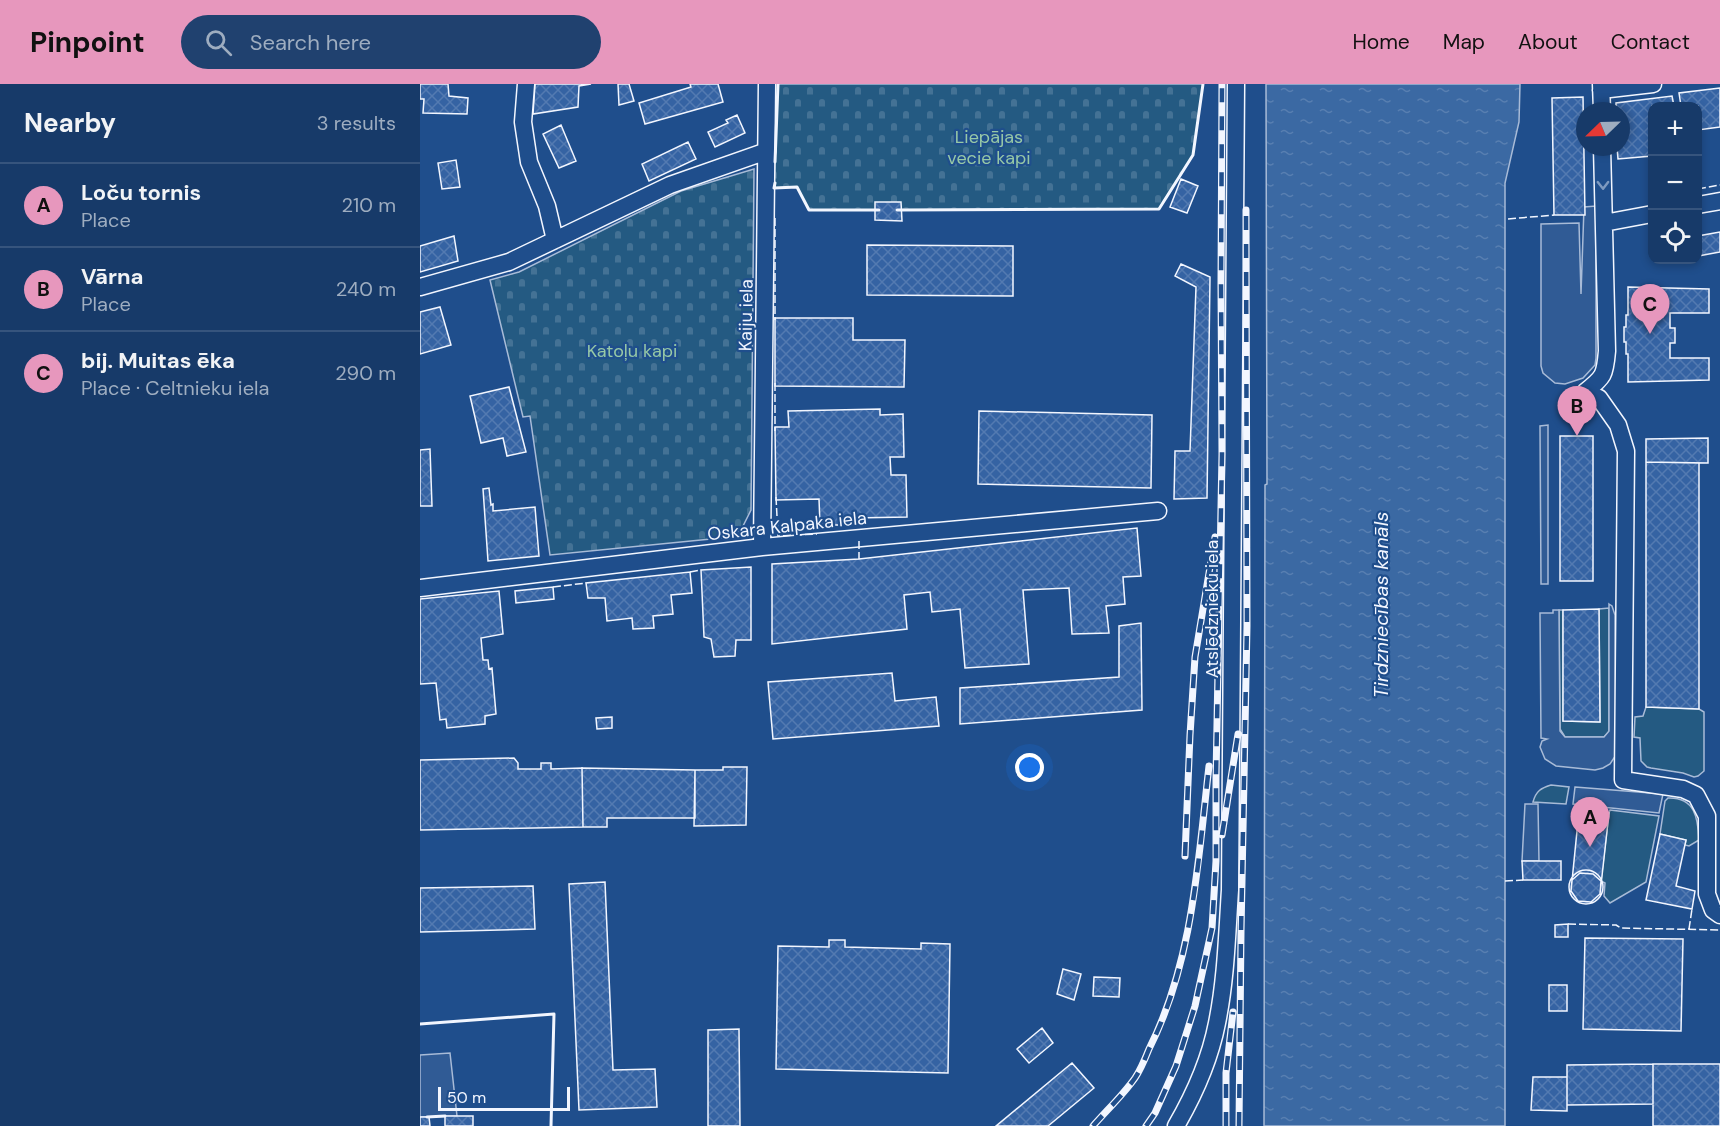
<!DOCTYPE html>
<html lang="en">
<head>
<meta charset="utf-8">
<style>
  body { margin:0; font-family:"DM Sans",sans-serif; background:#20416f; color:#f1f3f6 }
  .controls { position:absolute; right:18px; top:18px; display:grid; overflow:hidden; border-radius:12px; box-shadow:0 3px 9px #0003 }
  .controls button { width:54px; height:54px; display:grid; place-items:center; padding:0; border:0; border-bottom:2px solid #36547d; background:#173a69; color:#f1f3f6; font:30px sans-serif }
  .compass { position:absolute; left:1156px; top:18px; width:54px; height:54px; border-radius:50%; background:#173a69; box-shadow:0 3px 9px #0003; rotate:247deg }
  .scale { position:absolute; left:18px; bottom:15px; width:132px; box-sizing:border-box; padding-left:6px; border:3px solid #f2f6ff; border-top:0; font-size:16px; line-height:21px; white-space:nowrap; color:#f2f6ff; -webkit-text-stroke:4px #1f4e8c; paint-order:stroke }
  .you { position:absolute; left:610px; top:684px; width:21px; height:21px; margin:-15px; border:4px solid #fff; border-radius:50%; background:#1a73e8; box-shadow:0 0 0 9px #1a73e833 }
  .badge { display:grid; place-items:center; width:39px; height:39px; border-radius:50%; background:#e797bd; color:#111; font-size:20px; font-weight:700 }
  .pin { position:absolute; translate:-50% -50px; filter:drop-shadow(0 2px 3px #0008) }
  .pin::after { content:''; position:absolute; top:32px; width:21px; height:18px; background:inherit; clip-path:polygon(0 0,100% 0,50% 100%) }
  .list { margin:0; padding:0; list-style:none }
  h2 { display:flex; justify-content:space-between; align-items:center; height:78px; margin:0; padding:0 24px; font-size:26px }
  h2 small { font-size:20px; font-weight:400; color:#9eadc0 }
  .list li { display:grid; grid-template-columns:39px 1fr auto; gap:18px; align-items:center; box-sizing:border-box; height:84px; padding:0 24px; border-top:2px solid #36547d }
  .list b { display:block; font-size:22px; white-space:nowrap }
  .list p { margin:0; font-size:20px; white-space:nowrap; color:#9eadc0 }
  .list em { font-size:20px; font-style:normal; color:#9eadc0 }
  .icon { flex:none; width:33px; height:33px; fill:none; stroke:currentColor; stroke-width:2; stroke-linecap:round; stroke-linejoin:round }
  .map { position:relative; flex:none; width:1300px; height:1042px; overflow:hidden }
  header { display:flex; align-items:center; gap:36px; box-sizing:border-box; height:84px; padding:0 30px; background:#e797bd; color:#111 }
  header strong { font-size:28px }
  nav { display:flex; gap:33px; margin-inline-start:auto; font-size:21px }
  .search { width:420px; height:54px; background:#20416f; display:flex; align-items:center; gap:15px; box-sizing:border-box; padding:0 21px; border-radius:33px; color:#9eadc0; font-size:22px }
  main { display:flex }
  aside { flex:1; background:#173a69 }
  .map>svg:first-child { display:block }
  .grass { fill:#245a82; stroke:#a8bbd7; stroke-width:1.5 }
  .cemetery { fill:url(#cemetery-stones); stroke:#a8bbd7; stroke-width:1.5 }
  .parking { fill:#305b95; stroke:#a8bbd7; stroke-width:1.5 }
  .water { fill:url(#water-ripples); stroke:#a8bbd7; stroke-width:1.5 }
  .building { fill:url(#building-cross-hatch); stroke:#f2f6ff; stroke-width:1.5 }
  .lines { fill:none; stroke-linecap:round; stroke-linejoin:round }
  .street-casing { stroke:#f2f6ff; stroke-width:19 }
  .street { stroke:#1f4e8c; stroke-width:16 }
  .rail-casing { stroke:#f2f6ff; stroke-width:7 }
  .rail { stroke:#1f4e8c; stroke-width:4.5; stroke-dasharray:14; stroke-linecap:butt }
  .fence { stroke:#f2f6ff; stroke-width:1.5; stroke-dasharray:8 3; stroke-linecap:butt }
  .wall { stroke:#f2f6ff; stroke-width:3 }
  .oneway { stroke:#7e9ac0 }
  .labels { text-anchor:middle; stroke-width:4.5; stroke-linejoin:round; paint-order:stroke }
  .park-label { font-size:18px; fill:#97c8a6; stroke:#1f4e8c }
  .street-label { font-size:18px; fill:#f2f6ff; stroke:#1f4e8c }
  .water-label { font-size:20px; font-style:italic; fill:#f2f6ff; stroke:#1f4e8c }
</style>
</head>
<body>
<header>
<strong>Pinpoint</strong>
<div class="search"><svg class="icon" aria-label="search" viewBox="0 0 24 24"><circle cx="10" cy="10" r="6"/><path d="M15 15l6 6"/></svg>Search here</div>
<nav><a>Home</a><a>Map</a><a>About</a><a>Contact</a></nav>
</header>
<main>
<aside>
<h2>Nearby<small>3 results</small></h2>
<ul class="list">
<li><span class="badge">A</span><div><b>Loču tornis</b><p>Place</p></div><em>210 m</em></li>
<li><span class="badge">B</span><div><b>Vārna</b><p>Place</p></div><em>240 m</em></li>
<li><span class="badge">C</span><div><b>bij. Muitas ēka</b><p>Place · Celtnieku iela</p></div><em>290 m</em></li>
</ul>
</aside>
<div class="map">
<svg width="1300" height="1042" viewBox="0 0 1300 1042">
  <defs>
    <pattern id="cemetery-stones" width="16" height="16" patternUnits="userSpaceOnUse" patternTransform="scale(1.5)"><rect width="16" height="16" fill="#245a82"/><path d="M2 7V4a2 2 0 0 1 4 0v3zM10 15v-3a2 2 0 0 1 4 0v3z" fill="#447295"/></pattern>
    <pattern id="water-ripples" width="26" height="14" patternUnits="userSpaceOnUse" patternTransform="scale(1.5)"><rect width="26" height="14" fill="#3b69a3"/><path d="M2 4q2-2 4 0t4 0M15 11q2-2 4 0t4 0" fill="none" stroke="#587fb1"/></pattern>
    <pattern id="building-cross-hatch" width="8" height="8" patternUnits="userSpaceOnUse" patternTransform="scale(1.5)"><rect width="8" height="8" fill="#3563a3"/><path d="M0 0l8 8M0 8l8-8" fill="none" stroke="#537ab1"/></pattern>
  </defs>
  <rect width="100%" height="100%" fill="#1f4e8c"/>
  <!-- grass -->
  <path class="grass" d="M1189,524V648L1184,653H1145L1140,645L1139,526H1143V637L1180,638L1179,525Z
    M1226,623L1279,625L1284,628V687L1278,692L1274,693L1263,689L1231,684L1227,683L1221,677L1220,654L1214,653L1215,633L1223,632Z
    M1131,701L1149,703L1146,720L1113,718C1116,707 1121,704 1131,701Z
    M1248,714C1275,713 1278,734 1279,756L1269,762L1265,761L1266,756L1240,750L1245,717Z
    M1190,726L1239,732L1226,798L1190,819L1184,812L1185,799L1181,797L1189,729Z"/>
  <!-- cemetery -->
  <path class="cemetery" d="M358,0H783L773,71L739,125L389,126L377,103L354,104Z
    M334,85L331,426L322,444L311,453L130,471L110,332L103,333L70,196L99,188L261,107Z"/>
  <!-- parking -->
  <path class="parking" d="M1176,122V274L1175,281L1163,294L1145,300L1135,299L1123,289L1121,282V140L1159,139L1161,210L1164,123Z
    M1128,341V500H1121L1120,342Z
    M1189,520L1192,522L1195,531L1196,671L1190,680L1183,684L1175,686L1136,682L1125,675L1120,663L1122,657L1127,655L1121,654L1120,529H1133V526H1139L1140,647L1145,653H1184L1189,647Z
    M1155,703L1243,710L1239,729L1153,720Z
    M1105,720H1118L1119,777H1102Z
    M30,969L37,1032L0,1033V971Z"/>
  <!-- water -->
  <path class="water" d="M846,0H1100L1099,38L1085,99V1042H844L845,401L847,400Z"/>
  <!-- building -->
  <path class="building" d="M0,0H28L29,12L48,14L47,30L3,29L4,15H0Z
    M115,0H171L159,2L158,23L113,30Z
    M198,0H209L214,17L199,21Z
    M270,0H298L303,18L225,40L219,19L271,3Z
    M1300,4V43L1278,46V22H1261L1259,9Z
    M1252,12L1254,22H1232V72L1198,75L1197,63H1201V27H1196V19Z
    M1163,13L1165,131H1134L1132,14Z
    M317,31L325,49L295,63L288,48L308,39L306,36Z
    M141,41L156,77L139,84L123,50Z
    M268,58L276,75L229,97L222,80Z
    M36,76L40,103L22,105L18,79Z
    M761,95L778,102L767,129L750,123Z
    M455,118H481L482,137L455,136Z
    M1300,148V168L1278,172V152Z
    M34,152L38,177L0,188V162Z
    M447,161L593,162V212L447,211Z
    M761,180L790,193L787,414L754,415L755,367H770L776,203L755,192Z
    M1208,203L1289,205V229H1250V244H1255V259H1250V274H1289V296L1208,298V270H1206V258H1204V243H1206V231H1208Z
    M20,223L31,261L0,270V228Z
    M355,234H433V256H485L484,303L355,302Z
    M89,303L106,368L87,372L83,354L61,359L50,312Z
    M460,325V331L483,330L484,373H470L471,391H486L487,433L433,434V441H400L399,415L356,416L355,343H369L368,327Z
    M559,327L732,331L731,404L558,400Z
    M1140,352H1173V497H1140Z
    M1288,354V379L1226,378V355Z
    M10,365L12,422H0V366Z
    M1226,378L1279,379V625L1226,623Z
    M69,404L71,421L73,420V427L115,423L119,472L68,477L63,405Z
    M717,444L721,492L703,493L705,520L686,522L689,549L652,550L649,504L603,506L609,580L545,584L540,525L512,528L510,508L484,511L487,545L352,560V480L439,475Z
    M331,483V556H316L315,572L294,573L291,555L284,553L281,486Z
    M270,488L272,509L251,511L253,530L233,532L234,544L213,545L212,534L187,537L185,514H168L166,499Z
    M133,503L134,515L96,519L95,507Z
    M79,507L83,550L61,554L63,576H68L69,585L72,584L76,630L65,632V640L27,644L26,635L20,636L16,599L0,600V515Z
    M1179,525L1180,638L1143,637V526Z
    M721,539L722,626L540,640V604L699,593V542Z
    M472,589L475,617L516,613L519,642L353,655L348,598Z
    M192,633V644L177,645L176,634Z
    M94,674L98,679V685H121V679H131V685L162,684L163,743L0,746V676Z
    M303,683H327L326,741L274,742L275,686H303Z
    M162,684L275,686V734H187V743H163Z
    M1159,727L1189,729L1180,810L1171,818L1158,817L1151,807Z
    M1240,750L1266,756L1256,802L1275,807L1272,825L1226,816Z
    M1102,777H1141V796H1103Z
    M1149 803a17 17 0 1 1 34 0a17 17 0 1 1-34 0Z
    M1160,789L1173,790L1181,797L1180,810L1171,818L1158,817L1151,807L1152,796Z
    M1160,789L1173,790L1181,797L1180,810L1171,818L1158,817L1151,807L1152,796Z
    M185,798L193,986L235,985L237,1023L159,1026L149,800Z
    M113,802L115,845L0,848V804Z
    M1148,840V853H1135V841Z
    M1165,854L1263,855L1261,947L1163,945Z
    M409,856H425V863L501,865V859L530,860L528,989L356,985L358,862L409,863Z
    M643,885L661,890L654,916L637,910Z
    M674,893L700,894L699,913L673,912Z
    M1129,901H1147V927H1129Z
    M622,944L633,959L609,979L597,965Z
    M319,945L320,1042H288V946Z
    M652,979L674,1004L628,1042H576Z
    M1233,980H1300V1042H1233Z
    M1233,980V1020L1147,1021V981Z
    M1113,993H1147V1027L1111,1026Z
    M25,1032H53V1042H25Z
    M0,1033H9L10,1042H0Z"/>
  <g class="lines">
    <!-- street casing -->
    <g class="street-casing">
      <path id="street" d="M106,0L103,38L109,78L127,122L135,156
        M1181,0L1182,27
        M1181,6L1233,0
        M1182,63L1187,267C1185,291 1184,293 1165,308L1179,314L1198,341L1206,367L1203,696L1263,705L1276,711L1287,732V810L1293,826L1300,831
        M1278,121L1300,117
        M1184,139L1232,130
        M0,203L89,178L250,101L347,67
        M342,463L347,0
        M0,504L342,463L738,427
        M756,1042C774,1011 790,975 797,939C806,895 807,850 810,806L816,0"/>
    </g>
    <!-- street -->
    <use href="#street" class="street"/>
    <!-- rail casing -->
    <g class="rail-casing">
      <path id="rail" d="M802,751L818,650
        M765,772L770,651L775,573L795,453
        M673,1042C687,1026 703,1011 715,994C721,985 725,975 729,965C773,878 778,777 789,682
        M726,1042L735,1029L756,982L775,922L792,844L796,777V694L802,370L801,201L802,0
        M806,1042V989L813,928
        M819,1042L821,848L827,542L826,126"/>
    </g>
    <!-- rail -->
    <use href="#rail" class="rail"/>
    <!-- fence -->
    <path class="fence" d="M1278,105L1300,101
      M355,134V236
      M1088,135L1134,131
      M355,299V347
      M356,413L358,452L397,450
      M439,457V475
      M270,488L281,486
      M133,503L166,499
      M1085,797L1103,796
      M1148,840L1196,841L1201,844L1300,846
      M1269,845L1272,825"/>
    <!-- wall -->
    <path class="wall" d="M355,78L358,0
      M355,99L354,104L377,103L389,126H459
      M477,126L739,125L773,71L783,0
      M0,940L134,930L131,1042
      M7,1033L25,1032"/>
  </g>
  <!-- one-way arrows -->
  <defs><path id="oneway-chevron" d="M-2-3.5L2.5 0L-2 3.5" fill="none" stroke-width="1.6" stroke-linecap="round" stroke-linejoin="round" transform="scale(1.5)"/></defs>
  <use class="oneway" href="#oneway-chevron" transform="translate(1183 101) rotate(89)"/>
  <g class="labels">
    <!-- park labels -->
    <g class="park-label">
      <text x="569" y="59">Liepājas<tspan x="569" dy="21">vecie kapi</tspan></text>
      <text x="212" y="273">Katoļu kapi</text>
    </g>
    <!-- street labels -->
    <g class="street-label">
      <text transform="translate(326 231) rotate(-89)" y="6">Kaiju iela</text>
      <text transform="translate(367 442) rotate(-6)" y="6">Oskara Kalpaka iela</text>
      <text transform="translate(792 525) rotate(-90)" y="6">Atslēdznieku iela</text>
    </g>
    <!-- water labels -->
    <g class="water-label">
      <text transform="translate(961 521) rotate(-90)" y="7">Tirdzniecības kanāls</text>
    </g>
  </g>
</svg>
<div class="controls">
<button>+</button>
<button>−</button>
<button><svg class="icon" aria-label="locate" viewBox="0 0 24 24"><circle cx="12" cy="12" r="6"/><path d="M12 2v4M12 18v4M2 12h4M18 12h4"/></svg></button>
</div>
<svg class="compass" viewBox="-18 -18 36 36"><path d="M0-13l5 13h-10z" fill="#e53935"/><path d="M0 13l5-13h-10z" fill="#9eadc0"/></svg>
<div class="scale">50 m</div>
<div class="you"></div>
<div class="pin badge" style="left:1170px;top:763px">A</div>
<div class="pin badge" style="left:1157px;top:352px">B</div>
<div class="pin badge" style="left:1230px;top:250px">C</div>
</div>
</main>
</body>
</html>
